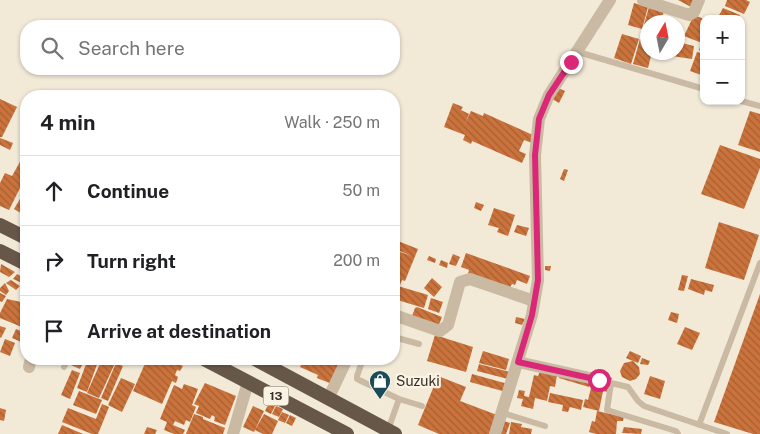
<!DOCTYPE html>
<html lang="en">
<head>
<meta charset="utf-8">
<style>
  body { margin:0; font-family:"Public Sans",sans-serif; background:#f2f2f2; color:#202124 }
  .controls { position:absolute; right:15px; top:15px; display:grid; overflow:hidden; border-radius:10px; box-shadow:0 1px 4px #0004 }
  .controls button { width:45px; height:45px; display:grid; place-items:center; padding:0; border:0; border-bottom:1px solid #e0e0e0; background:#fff; color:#202124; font:25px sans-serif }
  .compass { position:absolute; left:640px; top:15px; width:45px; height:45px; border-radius:50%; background:#fff; box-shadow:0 1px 4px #0004; rotate:10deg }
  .stop { position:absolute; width:15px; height:15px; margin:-11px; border:4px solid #db2777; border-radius:50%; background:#fff }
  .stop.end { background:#db2777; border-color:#fff; box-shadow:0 1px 5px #0008 }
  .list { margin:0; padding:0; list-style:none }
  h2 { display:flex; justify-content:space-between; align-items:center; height:65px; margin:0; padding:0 20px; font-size:21px }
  h2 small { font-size:16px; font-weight:400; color:#757577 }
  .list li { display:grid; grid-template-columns:32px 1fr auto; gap:15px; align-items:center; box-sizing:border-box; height:70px; padding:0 20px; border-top:1px solid #e0e0e0 }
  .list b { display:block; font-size:19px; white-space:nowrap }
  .list em { font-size:16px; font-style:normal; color:#757577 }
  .icon { flex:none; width:28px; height:28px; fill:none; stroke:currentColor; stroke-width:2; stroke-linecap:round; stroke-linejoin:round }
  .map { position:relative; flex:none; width:760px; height:434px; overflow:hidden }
  .search { position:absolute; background:#fff; box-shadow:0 1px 4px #0004; left:20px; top:20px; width:380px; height:55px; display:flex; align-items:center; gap:12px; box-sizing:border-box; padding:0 18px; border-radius:20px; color:#757577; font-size:19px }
  .panel { position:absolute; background:#fff; box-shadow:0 1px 4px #0004; left:20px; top:90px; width:380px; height:275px; border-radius:20px }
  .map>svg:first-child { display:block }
  .building { fill:url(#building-back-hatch) }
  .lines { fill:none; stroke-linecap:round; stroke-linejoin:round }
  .service { stroke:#cabaa3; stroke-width:6 }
  .minor { stroke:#cabaa3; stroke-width:12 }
  .trunk { stroke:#675749; stroke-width:14 }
  .route { stroke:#db2777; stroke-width:6 }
  .labels { text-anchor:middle; stroke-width:4.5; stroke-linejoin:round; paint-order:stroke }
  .shield { fill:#faf3e4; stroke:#70685f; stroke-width:1 }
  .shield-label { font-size:12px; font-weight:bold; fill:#352d26 }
  .poi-label { font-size:14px; fill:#352d26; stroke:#faf3e4; text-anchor:start }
</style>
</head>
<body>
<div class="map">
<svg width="760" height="434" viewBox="0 0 760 434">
  <defs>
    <pattern id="building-back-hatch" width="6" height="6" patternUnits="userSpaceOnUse" patternTransform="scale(1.25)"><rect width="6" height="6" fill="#cb733c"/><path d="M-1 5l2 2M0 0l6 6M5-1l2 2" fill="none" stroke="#a65f32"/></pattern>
  </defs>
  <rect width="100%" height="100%" fill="#f2e9d7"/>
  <!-- building -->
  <path class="building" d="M678,0H695L691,7Z
    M727,0H746L750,2L744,14L725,6Z
    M634,3L648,7L642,29L628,25Z
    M649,7L664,11L661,22H648V52H652L648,68L633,64Z
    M723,8L740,15L738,19H717Z
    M694,15L704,19V52L699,50L702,43L684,36Z
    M622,34L639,39L631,64L614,58Z
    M678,42L694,46L692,59L665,55L666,52H678Z
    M697,52L704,54V76L690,71Z
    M558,88L565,91L559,103L552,99Z
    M0,99L17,107L2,137H0Z
    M453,103L463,107L461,110L469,114L465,124L471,111L483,116L484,113L535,136L532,143L524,140L519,151L526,154L522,163L472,141L471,144L463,140L465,135L444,127Z
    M750,111L760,114V152L738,145Z
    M0,138L13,143L10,150L0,145Z
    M720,145L760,159V168L744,209L701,194Z
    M21,160L26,163V176L9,210L0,206V183L5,173L12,176Z
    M564,169L568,170L564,181L560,179Z
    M26,189V211L24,215L14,209Z
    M476,202L484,205L481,211L474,208Z
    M494,208L515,215L508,236L497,232L499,228L488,225Z
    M719,222L759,235L744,280L705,268Z
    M517,225L529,228L526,236L514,232Z
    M398,241L418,249L405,281L402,280L400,285L397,284L395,288H394V259L397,251L412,256L395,249Z
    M466,253L530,276L527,284L517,280L515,285L512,284L509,289L468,274L469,270L461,267Z
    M453,254L460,257L456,266L449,264Z
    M429,256L436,259L435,263L427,260Z
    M441,260L448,263L447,268L439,265Z
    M1,264L15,272L9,277L0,272Z
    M545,266H551L550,271L545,270Z
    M17,274L26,279L22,283L13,279Z
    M682,275L688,276L684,291L678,290Z
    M432,278L442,287L434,297L424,288Z
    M691,279L714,285L712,292L705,290L704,295L688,289Z
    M11,280L20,286L16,290L6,283Z
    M5,283L9,291L6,295L0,291V288Z
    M398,286L428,295L424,308L394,299Z
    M0,293L6,296L2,302L0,301Z
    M760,294V434H753L714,422Z
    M431,298L443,302L439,313L428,309Z
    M7,299L21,302L26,300V322H25L24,328L0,318V313Z
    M417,307L442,317L438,327L412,316L415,308Z
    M671,312L679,314L677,323L668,320Z
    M516,317L525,319L522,325L515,323Z
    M0,326L6,328L1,338L0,337Z
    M685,327L700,333L692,350L677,344Z
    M16,329L26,333V344L12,338Z
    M435,335L473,347L466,372L427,361Z
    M5,339L15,343L10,356L0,352Z
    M483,351L509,359L506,370L479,363Z
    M630,351L641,356L638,363L633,361L639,367L640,374L636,379L630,381L622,377L620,371L624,363L633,361L626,358Z
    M642,358L650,361L648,365L640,364Z
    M74,359H85L80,369L71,365Z
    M88,359H99L87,392L77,388Z
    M102,359H111L116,361L99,398L87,393Z
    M147,359H166L183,366L180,371L177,370L175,375L178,377L176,383L172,381L162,404L133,391Z
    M281,359H322L340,366L332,384L317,378L318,375L300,367L303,361L299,359L296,365Z
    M116,363L123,366L108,401L101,398Z
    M479,364L510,372L508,379L477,371Z
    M72,370L80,373L70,399L61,395Z
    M540,371L557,375L555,387L550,386L547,401L535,398L533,409L521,406L523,399L517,398L519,390L525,391L524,396L529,397L534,375L538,376Z
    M560,372L591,379L589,387L559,378Z
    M472,374L508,384L506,392L470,382Z
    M604,375L612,378L611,381L603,379Z
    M438,376L466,387L460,401L497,415L493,434H439L418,425Z
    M650,376L665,381L660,399L644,394Z
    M121,378L135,384L122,412L108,405Z
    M593,380L609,384L608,392L603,391L599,411L583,407L585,399L588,400Z
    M205,383L236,396L225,425L214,421L215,417L212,415L210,419L196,413L199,406L194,404Z
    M184,384L198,389L192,405L196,407L190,422L186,420L184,425L175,421L173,425L185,430L183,434H174L164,430L167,422L160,419L174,385L182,389Z
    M79,391L102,400L96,414L73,405Z
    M550,393L583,400L581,410L570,407L568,412L562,411L563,405L548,402Z
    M269,403L275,406L271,414L265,411Z
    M102,404L109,407L98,434H92L62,422L68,408L96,419Z
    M253,406L264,411L254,432L243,427Z
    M276,406L283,409L279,417L272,414Z
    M0,408L6,410L4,421L0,420Z
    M597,411L624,417L623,421H617L616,434H596L589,432L592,421L595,422Z
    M282,412L289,415L285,423L278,420Z
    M194,414L203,417V419L225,428L223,434H186Z
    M264,414L278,421L272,434H263L255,430Z
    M290,415L296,418L292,426L286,423Z
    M501,420L510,423L506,434H497Z
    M511,422L522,424L521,427L532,429L531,434H509Z
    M62,425L83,434H58Z
    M147,427L157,430L155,434H144Z
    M624,427L642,429L641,434L622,433Z"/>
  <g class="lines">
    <!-- service -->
    <path class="service" d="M578,52L704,89
      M741,101L760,106
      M394,337L419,344
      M363,359L357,376V379L399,399L388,430
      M64,367L68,359
      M399,399L422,406
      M503,413L545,426
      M699,425L760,263
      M678,434L676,431L607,410L611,383L628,387L638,401L644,406L727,434"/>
    <!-- minor -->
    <path class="minor" d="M643,0L689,15L694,12L699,0
      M394,315L440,331L448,325L460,282L470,279L534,301
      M518,362L599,380
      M29,367L31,359
      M328,399L347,359
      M233,434L248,382
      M495,434L532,315L538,280L535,155L539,119L549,95L610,0"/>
    <!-- trunk -->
    <path class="trunk" d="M0,225L26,238
      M0,251L26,264
      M204,359L347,434
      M255,359L395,434"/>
  </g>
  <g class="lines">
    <!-- route -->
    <path class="route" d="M571,62L549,95L539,119L535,155L538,280L532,315L518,362L599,380"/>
  </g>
  <!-- icons -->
  <defs>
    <g id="shop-pin" transform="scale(1.125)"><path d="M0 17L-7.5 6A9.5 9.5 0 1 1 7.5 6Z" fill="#1a4b58" stroke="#faf3e4"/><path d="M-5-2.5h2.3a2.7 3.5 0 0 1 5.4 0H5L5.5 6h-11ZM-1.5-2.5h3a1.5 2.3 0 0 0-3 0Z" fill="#fff"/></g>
  </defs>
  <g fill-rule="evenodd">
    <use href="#shop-pin" x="380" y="381"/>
  </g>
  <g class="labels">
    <!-- shield labels -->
    <rect class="shield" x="263.5" y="386.5" width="25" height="19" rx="4"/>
    <g class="shield-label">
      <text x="276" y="400">13</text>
    </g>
    <!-- poi labels -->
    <g class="poi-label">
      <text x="396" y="386">Suzuki</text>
    </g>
  </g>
</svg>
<div class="controls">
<button>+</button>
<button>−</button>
</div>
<svg class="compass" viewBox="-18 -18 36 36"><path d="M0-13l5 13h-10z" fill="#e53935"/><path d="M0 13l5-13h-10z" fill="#757577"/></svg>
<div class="stop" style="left:599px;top:380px"></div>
<div class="stop end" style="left:571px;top:62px"></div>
<div class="search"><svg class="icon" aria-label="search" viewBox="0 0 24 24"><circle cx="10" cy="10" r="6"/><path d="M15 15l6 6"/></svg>Search here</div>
<section class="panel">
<h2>4 min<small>Walk · 250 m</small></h2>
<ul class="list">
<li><svg class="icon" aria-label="ahead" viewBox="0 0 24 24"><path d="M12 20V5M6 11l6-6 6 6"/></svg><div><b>Continue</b></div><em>50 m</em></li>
<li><svg class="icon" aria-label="right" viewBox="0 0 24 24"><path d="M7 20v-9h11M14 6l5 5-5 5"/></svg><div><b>Turn right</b></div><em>200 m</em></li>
<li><svg class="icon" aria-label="arrive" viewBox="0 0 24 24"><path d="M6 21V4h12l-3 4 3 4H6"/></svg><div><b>Arrive at destination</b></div></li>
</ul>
</section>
</div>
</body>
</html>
